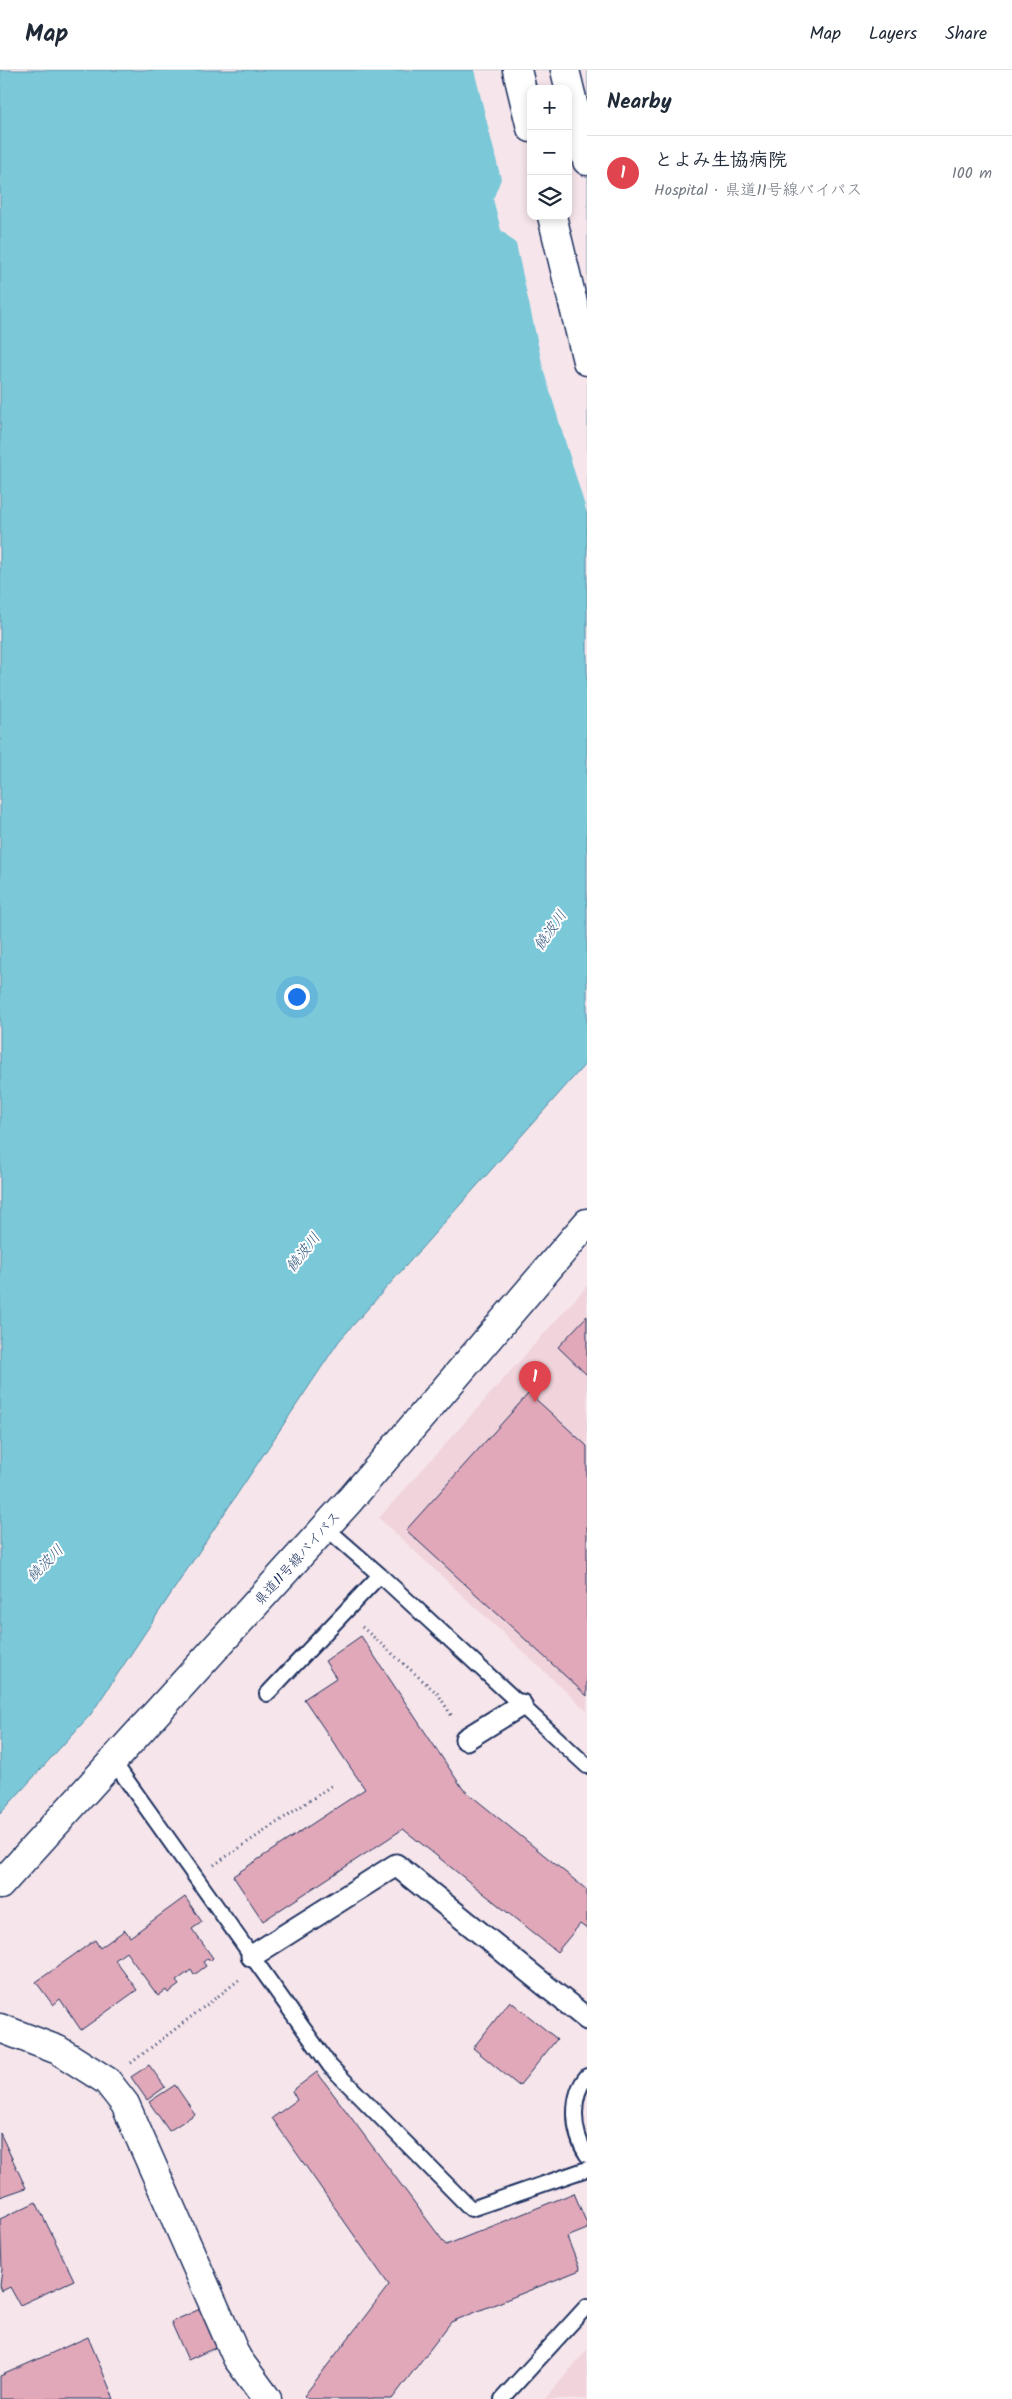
<!DOCTYPE html>
<html lang="en">
<head>
<meta charset="utf-8">
<style>
  body { margin:0; font-family:Kalam,"Klee One",sans-serif; background:#f6f6f7; color:#1f2937 }
  .controls { position:absolute; right:15px; top:15px; display:grid; overflow:hidden; border-radius:10px; box-shadow:0 2px 8px #0003 }
  .controls button { width:45px; height:45px; display:grid; place-items:center; padding:0; border:0; border-bottom:1px solid #e0e1e3; background:#fff; color:#1f2937; font:25px sans-serif }
  .you { position:absolute; left:296px; top:926px; width:18px; height:18px; margin:-12px; border:4px solid #fff; border-radius:50%; background:#1a73e8; box-shadow:0 0 0 8px #1a73e833 }
  .badge { display:grid; place-items:center; width:32px; height:32px; border-radius:50%; background:#2563eb; color:#fff; font-size:16px; font-weight:700 }
  .pin { position:absolute; translate:-50% -41px; filter:drop-shadow(0 1px 2px #0008) }
  .pin::after { content:''; position:absolute; top:26px; width:18px; height:15px; background:inherit; clip-path:polygon(0 0,100% 0,50% 100%) }
  .list { margin:0; padding:0; list-style:none }
  h2 { display:flex; justify-content:space-between; align-items:center; height:65px; margin:0; padding:0 20px; font-size:21px }
  h2 small { font-size:16px; font-weight:400; color:#747a83 }
  .list li { display:grid; grid-template-columns:32px 1fr auto; gap:15px; align-items:center; box-sizing:border-box; height:75px; padding:0 20px; border-top:1px solid #e0e1e3 }
  .list b { display:block; font-size:19px; white-space:nowrap }
  .list p { margin:0; font-size:16px; white-space:nowrap; color:#747a83 }
  .list em { font-size:16px; font-style:normal; color:#747a83 }
  .icon { flex:none; width:28px; height:28px; fill:none; stroke:currentColor; stroke-width:2; stroke-linecap:round; stroke-linejoin:round }
  .map { position:relative; flex:none; width:587px; height:2329px; overflow:hidden }
  header { display:flex; align-items:center; gap:30px; box-sizing:border-box; height:70px; padding:0 25px; background:#fff; border-bottom:1px solid #e0e1e3 }
  header strong { font-size:24px }
  nav { display:flex; gap:28px; margin-inline-start:auto; font-size:18px }
  main { display:flex }
  aside { flex:1; background:#fff }
  .map>svg:first-child { display:block }
  .built { fill:#f0d3db }
  .water { fill:#7ac8d8; stroke:#548ba7; fill-rule:evenodd }
  .pier { fill:#f6e5ea; fill-rule:evenodd }
  .building { fill:#e1a8b9; stroke:#1b2f5e }
  .lines { fill:none; stroke-linecap:round; stroke-linejoin:round }
  .service-casing { stroke:#1b2f5e; stroke-width:18 }
  .pedestrian-casing { stroke:#1b2f5e; stroke-width:25 }
  .minor-casing { stroke:#1b2f5e; stroke-width:31 }
  .secondary-casing { stroke:#1b2f5e; stroke-width:31 }
  .trunk-casing { stroke:#1b2f5e; stroke-width:31 }
  .path { stroke:#1b2f5e; stroke-width:3; stroke-dasharray:1 4; stroke-linecap:butt }
  .service { stroke:#fff; stroke-width:14 }
  .pedestrian { stroke:#fff; stroke-width:21 }
  .minor { stroke:#fff; stroke-width:28 }
  .secondary { stroke:#fff; stroke-width:28 }
  .trunk { stroke:#fff; stroke-width:28 }
  .labels { text-anchor:middle; stroke-width:4; stroke-linejoin:round; paint-order:stroke }
  .street-label { font-size:14px; fill:#1b2f5e; stroke:#fff }
  .water-label { font-size:15px; font-style:italic; fill:#385d83; stroke:#fff }
</style>
</head>
<body>
<header>
<strong>Map</strong>
<nav><a>Map</a><a>Layers</a><a>Share</a></nav>
</header>
<main>
<div class="map">
<svg width="587" height="2329" viewBox="0 0 587 2329">
  <rect width="100%" height="100%" fill="#f6e5ea"/>
  <filter id="ink" filterUnits="userSpaceOnUse"><feTurbulence type="fractalNoise" baseFrequency=".02" numOctaves="2"/><feDisplacementMap in="SourceGraphic" scale="10" xChannelSelector="R" yChannelSelector="G"/><feConvolveMatrix kernelMatrix="1 2 1 2 8 2 1 2 1" color-interpolation-filters="sRGB"/></filter>
  <g filter="url(#ink)">
    <!-- built -->
    <path class="built" d="M587,1216V1641L379,1448Z
      M587,2280V2329H545Z"/>
    <!-- water -->
    <path class="water" d="M0,0H587V992L339,1271L91,1644L0,1744ZM531,19H568V146H531Z"/>
    <!-- pier -->
    <path class="pier" d="M474,0H587V443L544,302L516,174L501,160L493,129L501,109ZM531,19H568V146H531Z"/>
    <!-- building -->
    <path class="building" d="M587,1246V1305L558,1277Z
      M529,1323L587,1376V1626L406,1460Z
      M361,1566L463,1719L587,1820V1859L580,1854L557,1882L403,1759L263,1851L233,1806L365,1719L304,1629L336,1608L325,1591Z
      M185,1827L202,1852L192,1859L213,1888L210,1891L208,1888L203,1892L206,1896L194,1905L191,1900L176,1911L179,1915L168,1923L166,1920L158,1926L126,1882L115,1890L137,1920L81,1960L60,1929L53,1935L36,1912L95,1870L100,1878L125,1860L130,1867Z
      M510,1931L557,1969L519,2016L473,1978Z
      M149,1995L165,2017L147,2030L131,2007Z
      M317,2002L446,2175L574,2123L587,2154V2159L567,2167L580,2200L451,2252L392,2329H308L304,2326L389,2215L272,2048L297,2030L292,2021Z
      M175,2015L195,2044L169,2061L149,2032Z
      M0,2063L26,2118L0,2127Z
      M36,2132L74,2210L20,2235L10,2217L2,2221L0,2216L2,2199L0,2149Z
      M200,2239L217,2277L188,2290L171,2252Z
      M88,2267L114,2329H0V2306Z"/>
    <g class="lines">
      <!-- service casing -->
      <g class="service-casing">
        <path id="service" d="M325,1457L380,1505
          M267,1624L380,1505L587,1696
          M113,1691L330,1996L471,2139L587,2099
          M587,2006C570,2026 572,2063 587,2085
          M502,2329L587,2236"/>
      </g>
      <!-- pedestrian casing -->
      <g class="pedestrian-casing">
        <path id="pedestrian" d="M466,1669L521,1635
          M252,1886L396,1795L587,1949"/>
      </g>
      <!-- minor casing -->
      <g class="minor-casing">
        <path id="minor" d="M0,1958L58,1980L107,2011L125,2034L237,2288L267,2329"/>
      </g>
      <!-- secondary casing -->
      <g class="secondary-casing">
        <path id="secondary" d="M0,1815L350,1430L587,1153"/>
      </g>
      <!-- trunk casing -->
      <g class="trunk-casing">
        <path id="trunk" d="M517,0L531,58
          M565,0L587,91
          M552,146L587,291"/>
      </g>
      <!-- path -->
      <path class="path" d="M362,1557L438,1624L451,1645
        M214,1795L334,1714
        M131,1993L239,1910"/>
      <!-- service -->
      <use href="#service" class="service"/>
      <!-- pedestrian -->
      <use href="#pedestrian" class="pedestrian"/>
      <!-- minor -->
      <use href="#minor" class="minor"/>
      <!-- secondary -->
      <use href="#secondary" class="secondary"/>
      <!-- trunk -->
      <use href="#trunk" class="trunk"/>
    </g>
  </g>
  <g class="labels">
    <!-- street labels -->
    <g class="street-label">
      <text transform="translate(297 1488) rotate(-48)" y="5">県道11号線バイパス</text>
    </g>
    <!-- water labels -->
    <g class="water-label">
      <text transform="translate(550 860) rotate(-55)" y="5">饒波川</text>
      <text transform="translate(303 1182) rotate(-52)" y="5">饒波川</text>
      <text transform="translate(45 1493) rotate(-45)" y="5">饒波川</text>
    </g>
  </g>
</svg>
<div class="controls">
<button>+</button>
<button>−</button>
<button><svg class="icon" aria-label="layers" viewBox="0 0 24 24"><path d="M12 4l9 5-9 5-9-5zM3 14l9 5 9-5"/></svg></button>
</div>
<div class="you"></div>
<div class="pin badge" style="left:535px;top:1332px;background:#e0444e">1</div>
</div>
<aside>
<h2>Nearby<small></small></h2>
<ul class="list">
<li><span class="badge" style="background:#e0444e">1</span><div><b>とよみ生協病院</b><p>Hospital · 県道11号線バイパス</p></div><em>100 m</em></li>
</ul>
</aside>
</main>
</body>
</html>
